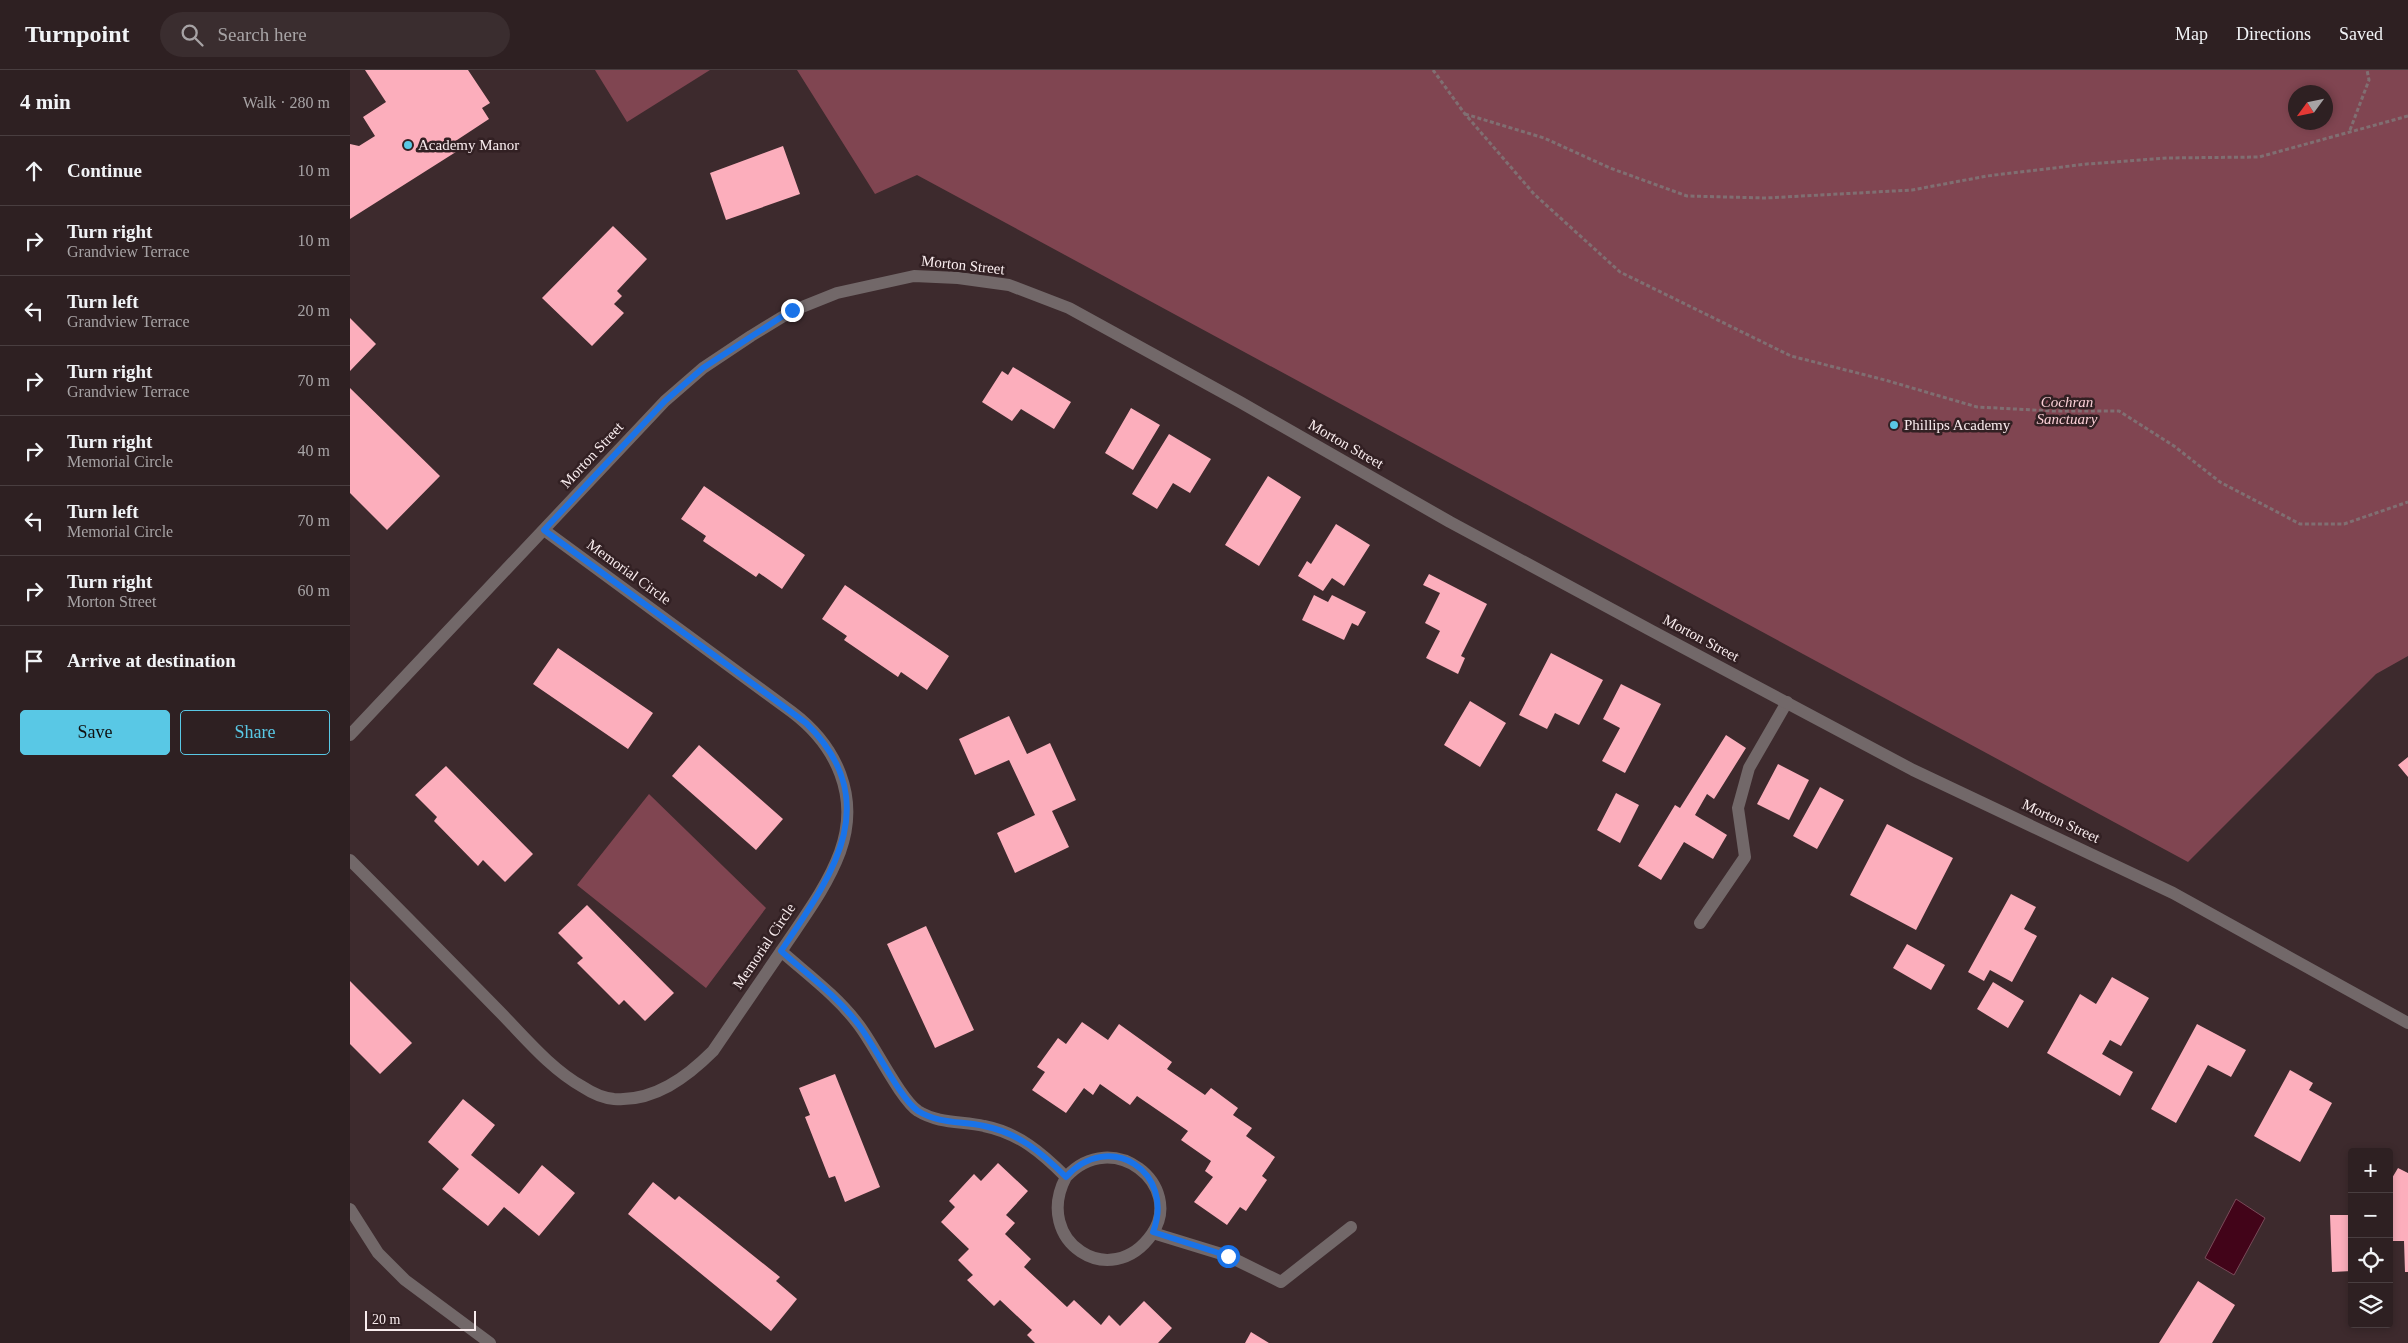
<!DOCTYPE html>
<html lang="en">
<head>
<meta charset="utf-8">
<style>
  body { margin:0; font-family:"Times New Roman",serif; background:#3a2d2f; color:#f1f3f6 }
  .controls { position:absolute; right:15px; bottom:15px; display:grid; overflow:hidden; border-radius:5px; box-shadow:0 2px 8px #0003 }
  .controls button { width:45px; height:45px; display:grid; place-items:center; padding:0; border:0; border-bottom:1px solid #493e40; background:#2e2022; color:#f1f3f6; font:25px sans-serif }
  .compass { position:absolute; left:1938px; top:15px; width:45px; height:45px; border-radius:50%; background:#2e2022; box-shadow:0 2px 8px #0003; rotate:237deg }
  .scale { position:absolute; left:15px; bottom:12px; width:111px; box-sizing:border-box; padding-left:5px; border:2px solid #f9ecee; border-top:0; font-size:14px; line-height:18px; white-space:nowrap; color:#f9ecee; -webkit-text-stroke:4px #322023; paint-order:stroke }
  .stop { position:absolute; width:15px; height:15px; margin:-11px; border:4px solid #1a73e8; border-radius:50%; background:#fff }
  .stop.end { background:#1a73e8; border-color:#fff; box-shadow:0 1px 5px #0008 }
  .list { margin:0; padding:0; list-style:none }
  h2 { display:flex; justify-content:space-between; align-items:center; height:65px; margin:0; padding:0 20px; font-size:21px }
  h2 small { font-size:16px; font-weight:400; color:#a7a3a5 }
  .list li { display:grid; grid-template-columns:32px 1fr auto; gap:15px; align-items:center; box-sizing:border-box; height:70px; padding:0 20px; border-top:1px solid #493e40 }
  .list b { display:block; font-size:19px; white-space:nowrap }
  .list p { margin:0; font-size:16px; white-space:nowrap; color:#a7a3a5 }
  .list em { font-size:16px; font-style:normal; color:#a7a3a5 }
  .actions { display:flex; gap:10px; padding:15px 20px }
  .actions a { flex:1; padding:11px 0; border:1px solid #59c8e5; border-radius:5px; text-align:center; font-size:18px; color:#59c8e5 }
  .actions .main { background:#59c8e5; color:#111 }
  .icon { flex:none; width:28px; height:28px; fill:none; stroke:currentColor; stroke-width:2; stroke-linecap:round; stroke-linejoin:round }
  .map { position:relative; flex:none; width:2058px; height:1273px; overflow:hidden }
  header { display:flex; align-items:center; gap:30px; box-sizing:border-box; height:70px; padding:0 25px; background:#2e2022; border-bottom:1px solid #493e40 }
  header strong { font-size:24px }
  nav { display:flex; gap:28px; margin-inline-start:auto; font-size:18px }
  .search { width:350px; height:45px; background:#3a2d2f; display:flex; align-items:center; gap:12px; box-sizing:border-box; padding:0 18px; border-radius:28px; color:#a7a3a5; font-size:19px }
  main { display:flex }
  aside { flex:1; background:#2e2022 }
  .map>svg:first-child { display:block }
  .green { fill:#804551; fill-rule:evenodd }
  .water { fill:#420419; stroke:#794a59 }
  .building { fill:#fcaebc }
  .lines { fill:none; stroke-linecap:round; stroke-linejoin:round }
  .path { stroke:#806f72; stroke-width:3; stroke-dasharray:4 2.5; stroke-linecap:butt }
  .service { stroke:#726869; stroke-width:12 }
  .minor { stroke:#726869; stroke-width:12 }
  .route { stroke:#1a73e8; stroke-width:6 }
  .poi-dot { fill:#59c8e5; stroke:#322023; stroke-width:2 }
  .labels { text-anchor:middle; stroke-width:5; stroke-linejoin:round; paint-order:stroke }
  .poi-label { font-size:15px; fill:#f9ecee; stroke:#322023; text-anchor:start }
  .street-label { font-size:15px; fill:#f9ecee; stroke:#322023 }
  .park-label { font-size:15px; font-style:italic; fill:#facfd6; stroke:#322023 }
</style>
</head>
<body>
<header>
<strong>Turnpoint</strong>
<div class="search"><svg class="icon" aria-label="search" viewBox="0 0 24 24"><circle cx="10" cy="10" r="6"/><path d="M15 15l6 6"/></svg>Search here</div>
<nav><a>Map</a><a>Directions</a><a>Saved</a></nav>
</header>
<main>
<aside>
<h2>4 min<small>Walk · 280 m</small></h2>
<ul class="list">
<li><svg class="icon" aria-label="ahead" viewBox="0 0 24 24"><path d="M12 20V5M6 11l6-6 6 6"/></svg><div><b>Continue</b></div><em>10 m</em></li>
<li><svg class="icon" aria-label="right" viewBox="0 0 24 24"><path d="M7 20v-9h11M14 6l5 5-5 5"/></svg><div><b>Turn right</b><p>Grandview Terrace</p></div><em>10 m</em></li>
<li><svg class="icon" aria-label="left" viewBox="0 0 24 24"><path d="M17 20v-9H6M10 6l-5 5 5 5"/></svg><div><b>Turn left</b><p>Grandview Terrace</p></div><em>20 m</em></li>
<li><svg class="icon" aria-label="right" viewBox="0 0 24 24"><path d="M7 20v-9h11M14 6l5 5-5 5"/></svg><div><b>Turn right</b><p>Grandview Terrace</p></div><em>70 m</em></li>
<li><svg class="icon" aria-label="right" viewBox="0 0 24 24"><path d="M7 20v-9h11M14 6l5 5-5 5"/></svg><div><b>Turn right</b><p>Memorial Circle</p></div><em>40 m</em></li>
<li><svg class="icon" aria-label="left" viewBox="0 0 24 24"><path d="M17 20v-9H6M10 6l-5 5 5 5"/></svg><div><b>Turn left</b><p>Memorial Circle</p></div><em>70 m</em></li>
<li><svg class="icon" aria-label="right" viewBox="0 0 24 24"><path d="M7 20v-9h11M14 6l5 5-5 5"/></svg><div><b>Turn right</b><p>Morton Street</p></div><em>60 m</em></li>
<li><svg class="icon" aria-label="arrive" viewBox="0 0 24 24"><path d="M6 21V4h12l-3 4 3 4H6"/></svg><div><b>Arrive at destination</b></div></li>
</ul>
<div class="actions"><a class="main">Save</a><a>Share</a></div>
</aside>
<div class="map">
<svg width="2058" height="1273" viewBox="0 0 2058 1273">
  <rect width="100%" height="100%" fill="#3d2a2d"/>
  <!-- green -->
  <path class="green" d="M245,0H360L277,52Z
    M447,0H2058V586L2026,604L1838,792L567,105L525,124ZM1976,22V52H1946V22Z
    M299,724L416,838L356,918L227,815Z"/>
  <!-- water -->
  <path class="water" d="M1886,1129L1915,1148L1884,1205L1855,1188Z"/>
  <!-- building -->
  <path class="building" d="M15,0H118L140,33L132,38L139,49L104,72L109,80L0,149V74L9,76L25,66L13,47L36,32Z
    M433,76L450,124L376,150L360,103Z
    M263,156L297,189L267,221L272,226L264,234L274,243L242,276L192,228Z
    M0,248L26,274L0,301Z
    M663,297L721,332L704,359L671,339L662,351L632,332L652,301L658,305Z
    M0,318L90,406L37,460L0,423Z
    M781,338L810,355L783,400L755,383Z
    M819,364L861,389L840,423L823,413L807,439L782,424Z
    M918,406L951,427L909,496L875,475Z
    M354,416L455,485L432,519L409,503L406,507L353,471L356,466L331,449Z
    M986,454L1020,475L994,516L982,508L973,521L948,506L957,491L961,494Z
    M1079,504L1137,534L1111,586L1115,588L1108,604L1076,588L1090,561L1075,553L1090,523L1073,515Z
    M495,515L599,586L577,620L551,602L548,607L494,570L497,566L472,549Z
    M964,525L978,532L982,525L1016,542L1008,556L1002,553L994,570L952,550Z
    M208,578L303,643L278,679L183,614Z
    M1201,583L1253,610L1229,655L1205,643L1197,659L1169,645Z
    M1271,614L1311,634L1275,703L1252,691L1270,658L1253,649Z
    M1120,631L1156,653L1130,697L1094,675Z
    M659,646L677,684L700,673L726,730L702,741L719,777L665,803L647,763L685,745L659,690L625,705L609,669Z
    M1376,665L1396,678L1364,729L1357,724L1345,745L1377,765L1363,789L1334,772L1311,810L1288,796L1325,735L1330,738Z
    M349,675L433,749L406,780L322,706Z
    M2058,687V707L2048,695Z
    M1428,694L1459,710L1439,750L1407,734Z
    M96,696L183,784L155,812L133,790L128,796L84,751L87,747L65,725Z
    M1470,717L1494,730L1467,779L1443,766Z
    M1266,723L1289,735L1270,773L1247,760Z
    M1537,754L1603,788L1566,860L1500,825Z
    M1661,824L1686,837L1674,859L1687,866L1662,912L1640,900L1634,911L1618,902Z
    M237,835L324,923L295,951L274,930L269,935L227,893L233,888L208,863Z
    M576,856L624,960L585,978L537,874Z
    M1557,874L1595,895L1581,920L1543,898Z
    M1762,907L1799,928L1771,976L1760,970L1752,984L1783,1002L1770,1026L1697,983L1730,924L1746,934Z
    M0,911L62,973L30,1004L0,974Z
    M1643,912L1674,931L1658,958L1627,939Z
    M732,952L758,970L769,954L822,992L817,999L855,1025L861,1018L888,1038L883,1045L902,1058L896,1066L925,1087L912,1106L917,1110L896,1141L890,1137L877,1155L844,1132L863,1107L855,1101L861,1091L831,1070L838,1061L787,1026L780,1035L750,1014L743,1025L734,1018L716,1043L682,1020L695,1002L687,997L708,968L716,974Z
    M1847,954L1896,980L1881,1007L1858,995L1826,1053L1801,1039Z
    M1940,1000L1963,1013L1959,1020L1982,1033L1950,1092L1904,1066Z
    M485,1004L530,1117L495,1132L485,1106L479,1108L455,1047L460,1045L449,1018Z
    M113,1029L145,1055L121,1085L169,1124L192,1095L225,1123L189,1166L154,1137L138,1156L92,1119L109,1099L78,1072Z
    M648,1093L678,1121L656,1145L665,1153L655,1164L681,1189L674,1197L717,1237L724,1230L751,1255L759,1245L770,1256L794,1231L822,1258L808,1273H685L677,1265L682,1260L650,1230L644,1236L617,1210L623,1205L608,1190L619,1179L591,1152L605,1137L599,1131L624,1104L631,1111Z
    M2048,1098L2058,1103V1202H2055L2054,1171H2039V1113Z
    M303,1112L325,1130L329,1126L430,1207L426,1211L447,1229L421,1261L278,1144Z
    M1980,1145H2002V1201L1982,1202Z
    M1848,1211L1885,1235L1862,1273H1809Z
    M901,1262L919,1273H895Z"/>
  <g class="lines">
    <!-- path -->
    <path class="path" d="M1083,0L1115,44L1184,124L1270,202L1441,286L1535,310L1627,337L1703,341H1769L1824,376L1870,412L1950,454H1994L2058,432
      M1115,44L1194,68L1260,98L1337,126L1416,128L1562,120L1637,106L1737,94L1817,88L1909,87L2058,46
      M2000,60L2019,10L2017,0"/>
    <!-- service -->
    <path class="service" d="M1350,853L1395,787L1388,738L1399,698L1437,632
      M803,1163L878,1186L931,1212L1001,1157"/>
    <!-- minor -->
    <path class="minor" d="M0,665L315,331L353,298L401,266L442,241L487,223L564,206L608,208L659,215L719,238L890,332L1100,452L1302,561L1563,700L1823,823L2058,953
      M0,790C49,839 98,889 146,938C173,965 199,998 233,1017C242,1023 254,1028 264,1029C304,1032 337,1007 363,981C387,946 410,912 434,877C454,847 477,817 490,782C510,727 487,676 442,642L194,460
      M431,881C457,904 487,926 508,954C524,974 550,1029 568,1041C589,1054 612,1051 634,1056C669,1063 692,1083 716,1107C682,1171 761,1223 802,1164C835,1116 763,1056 716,1107
      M0,1139L28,1183L55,1210L140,1273"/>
  </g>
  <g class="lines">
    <!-- route -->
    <path class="route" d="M442,240L353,298L315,331L194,460L456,653C537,732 481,807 431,881C457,904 487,926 508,954C524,974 550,1029 568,1041C589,1054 612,1051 634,1056C669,1063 692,1083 716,1107C759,1059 826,1102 803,1162L878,1186"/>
  </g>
  <!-- markers -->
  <g class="poi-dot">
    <circle cx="58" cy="75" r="5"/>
    <circle cx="1544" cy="355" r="5"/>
  </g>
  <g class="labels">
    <!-- poi labels -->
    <g class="poi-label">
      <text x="68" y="80">Academy Manor</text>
      <text x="1554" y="360">Phillips Academy</text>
    </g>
    <!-- street labels -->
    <g class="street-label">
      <text transform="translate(613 195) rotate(6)" y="5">Morton Street</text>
      <text transform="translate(996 374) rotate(30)" y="5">Morton Street</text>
      <text transform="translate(242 385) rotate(-47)" y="5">Morton Street</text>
      <text transform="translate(279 502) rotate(36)" y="5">Memorial Circle</text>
      <text transform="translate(1351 568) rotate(28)" y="5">Morton Street</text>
      <text transform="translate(1711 751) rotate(25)" y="5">Morton Street</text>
      <text transform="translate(414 876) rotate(-56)" y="5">Memorial Circle</text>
    </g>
    <!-- park labels -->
    <g class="park-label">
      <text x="1717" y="337">Cochran<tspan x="1717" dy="17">Sanctuary</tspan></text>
    </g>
  </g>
</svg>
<div class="controls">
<button>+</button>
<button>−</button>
<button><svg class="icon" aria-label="locate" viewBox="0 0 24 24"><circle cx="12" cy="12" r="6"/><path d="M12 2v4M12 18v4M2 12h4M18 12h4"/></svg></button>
<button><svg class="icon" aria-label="layers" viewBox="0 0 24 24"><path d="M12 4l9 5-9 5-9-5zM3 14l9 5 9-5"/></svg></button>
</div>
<svg class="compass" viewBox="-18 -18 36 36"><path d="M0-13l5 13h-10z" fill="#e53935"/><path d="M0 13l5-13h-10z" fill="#a7a3a5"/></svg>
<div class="scale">20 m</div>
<div class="stop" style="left:878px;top:1186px"></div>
<div class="stop end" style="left:442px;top:240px"></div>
</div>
</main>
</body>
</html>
